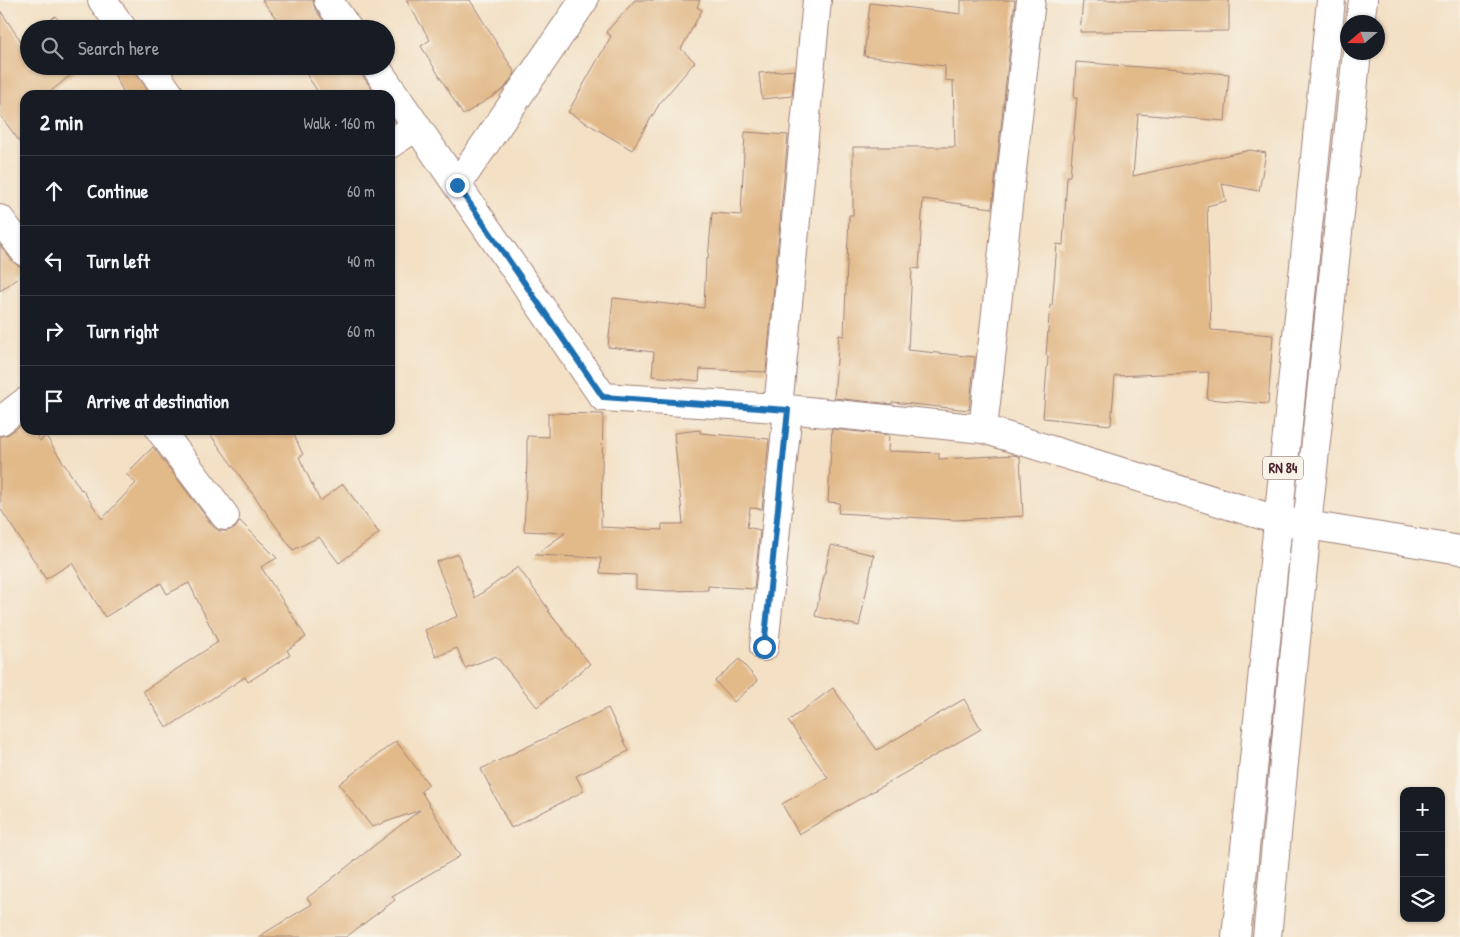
<!DOCTYPE html>
<html lang="en">
<head>
<meta charset="utf-8">
<style>
  body { margin:0; font-family:"Patrick Hand",sans-serif; background:#242831; color:#f1f3f6 }
  .controls { position:absolute; right:15px; bottom:15px; display:grid; overflow:hidden; border-radius:10px; box-shadow:0 1px 4px #0004 }
  .controls button { width:45px; height:45px; display:grid; place-items:center; padding:0; border:0; border-bottom:1px solid #363941; background:#171b24; color:#f1f3f6; font:25px sans-serif }
  .compass { position:absolute; left:1340px; top:15px; width:45px; height:45px; border-radius:50%; background:#171b24; box-shadow:0 1px 4px #0004; rotate:250deg }
  .stop { position:absolute; width:15px; height:15px; margin:-11px; border:4px solid #1f6fb2; border-radius:50%; background:#fff }
  .stop.end { background:#1f6fb2; border-color:#fff; box-shadow:0 1px 5px #0008 }
  .list { margin:0; padding:0; list-style:none }
  h2 { display:flex; justify-content:space-between; align-items:center; height:65px; margin:0; padding:0 20px; font-size:21px }
  h2 small { font-size:16px; font-weight:400; color:#9ea1a6 }
  .list li { display:grid; grid-template-columns:32px 1fr auto; gap:15px; align-items:center; box-sizing:border-box; height:70px; padding:0 20px; border-top:1px solid #363941 }
  .list b { display:block; font-size:19px; white-space:nowrap }
  .list em { font-size:16px; font-style:normal; color:#9ea1a6 }
  .icon { flex:none; width:28px; height:28px; fill:none; stroke:currentColor; stroke-width:2; stroke-linecap:round; stroke-linejoin:round }
  .map { position:relative; flex:none; width:1460px; height:937px; overflow:hidden }
  .search { position:absolute; background:#171b24; box-shadow:0 1px 4px #0004; left:20px; top:20px; width:375px; height:55px; display:flex; align-items:center; gap:12px; box-sizing:border-box; padding:0 18px; border-radius:28px; color:#9ea1a6; font-size:19px }
  .panel { position:absolute; background:#171b24; box-shadow:0 1px 4px #0004; left:20px; top:90px; width:375px; height:345px; border-radius:15px }
  .map>svg:first-child { display:block }
  .building { fill:#e2ba8a }
  .lines { fill:none; stroke-linecap:round; stroke-linejoin:round }
  .minor-casing { stroke:#9e8078; stroke-width:30 }
  .primary-casing { stroke:#9e8078; stroke-width:30 }
  .minor { stroke:#fff; stroke-width:28 }
  .primary { stroke:#fff; stroke-width:28 }
  .route { stroke:#1f6fb2; stroke-width:6 }
  .labels { text-anchor:middle; stroke-width:4; stroke-linejoin:round; paint-order:stroke }
  .shield { fill:#f7f3e8; stroke:#7e5f64; stroke-width:1 }
  .shield-label { font-size:14px; font-weight:bold; fill:#4a1f2b }
</style>
</head>
<body>
<div class="map">
<svg width="1460" height="937" viewBox="0 0 1460 937">
  <rect width="100%" height="100%" fill="#f7f3e8"/>
  <filter id="ink" filterUnits="userSpaceOnUse"><feTurbulence type="fractalNoise" baseFrequency=".02" numOctaves="2"/><feDisplacementMap in="SourceGraphic" scale="10" xChannelSelector="R" yChannelSelector="G"/><feConvolveMatrix kernelMatrix="1 2 1 2 8 2 1 2 1" color-interpolation-filters="sRGB"/></filter>
  <filter id="wash" filterUnits="userSpaceOnUse"><feTurbulence type="fractalNoise" baseFrequency=".0096" numOctaves="4" result="noise"/><feDisplacementMap in="SourceGraphic" scale="20" xChannelSelector="R" yChannelSelector="G"/><feGaussianBlur stdDeviation="1.12" result="paint"/><feColorMatrix in="noise" values="0 0 0 0 0 0 0 0 0 0 0 0 0 0 0 0 0 1.4 0 .05"/><feComposite in="paint" operator="in"/></filter>
  <g filter="url(#wash)">
    <rect width="100%" height="100%" fill="#f3e0c5"/>
    <g id="blocks">
      <!-- building -->
      <path class="building" d="M262,0H313L315,9L329,29H277L276,27L281,25Z
        M406,0H470L515,73L504,89L463,115L421,46L430,40Z
        M635,0H700L697,7L702,10L681,49L695,62L660,103L632,150L568,112L611,36L606,32Z
        M961,0H1015L992,208L923,199L919,269L912,268L908,350L975,357L969,410L892,402V404L834,398L839,335L844,336L849,215H853V147H955L953,81L945,80V66L864,56L870,3L961,14Z
        M1083,0H1229V31L1080,32Z
        M0,10L22,43L29,38V66H82L46,95H25V149L0,115Z
        M55,16L66,29H40Z
        M1076,62L1229,74L1225,121L1138,114L1133,176L1250,150L1266,153L1259,191L1222,184L1226,201L1207,206L1211,330L1273,335L1268,404L1207,399L1209,372L1115,376L1111,425L1043,418L1048,356L1046,355L1050,305H1052L1057,244L1063,245L1067,176H1070L1077,98H1074Z
        M110,66H135L137,75L151,95H125Z
        M301,66H360L362,75L376,95H320Z
        M795,70L792,96L762,99L759,73Z
        M745,132L788,135L766,372L700,369L699,381L652,376L654,352L608,347L613,298L704,308L706,259H708L712,213L741,215Z
        M0,245L13,262L19,266L25,268V273L0,291Z
        M548,413L603,414L601,527L662,530V524H683L674,433L700,430V433L769,439L762,509L750,508L747,527L760,530L754,589L708,586V590L669,591L636,589V575L600,573L601,558L535,555L565,533L524,531L527,463V436L548,437Z
        M25,422V430H33L40,441L46,436L81,490L82,489L102,519L136,483L126,474L153,447L213,526L219,531H227L235,528L240,521L277,558L261,567L306,637L287,650L290,655L248,682L245,677L167,728L143,691L218,642L189,583L167,594L161,583L105,617L72,563L46,579L0,508V436L9,434Z
        M832,429L889,435L888,451L939,453V459L1014,455L1020,457L1023,516L956,520L838,513L840,503L828,502Z
        M207,430H292L303,455L299,457L320,501L343,484L379,533L339,563L319,537L293,550Z
        M831,545L874,555L859,626L815,616Z
        M458,554L475,598L518,567L549,610L548,611L590,664L537,707L496,656L465,668L457,648L436,657L425,630L458,616L436,562Z
        M739,659L758,681L734,702L715,681Z
        M833,688L877,750L964,699L981,729L799,834L782,804L828,778L788,721Z
        M608,708L629,751L576,776L584,791L511,828L481,769Z
        M396,741L429,785L421,791L460,856L392,896L395,900L346,937H258L312,904L307,898L420,810L372,827L339,784Z"/>
    </g>
  </g>
  <g filter="url(#ink)">
    <use href="#blocks" fill-opacity="0" stroke="#9e8078" stroke-width="1"/>
    <g class="lines">
      <!-- minor casing -->
      <g class="minor-casing">
        <path id="minor" d="M102,0L123,29
          M328,0L348,29
          M150,66L170,95
          M375,66L603,397L778,408L983,429L1277,520L1460,550
          M390,144L417,126
          M457,185L584,0
          M0,219L25,252
          M778,408L817,0
          M0,421L25,402
          M983,429L1031,0
          M160,430L225,516
          M764,647L788,410"/>
      </g>
      <!-- primary casing -->
      <g class="primary-casing">
        <path id="primary" d="M1360,22L1363,0
          M1236,937L1331,0
          M1267,937L1307,526L1357,52"/>
      </g>
      <!-- minor -->
      <use href="#minor" class="minor"/>
      <!-- primary -->
      <use href="#primary" class="primary"/>
    </g>
  </g>
  <g class="lines" filter="url(#ink)">
    <!-- route -->
    <path class="route" d="M457,185L603,397L788,410L764,647"/>
  </g>
  <g class="labels">
    <!-- shield labels -->
    <rect class="shield" x="1263" y="456.5" width="40" height="23" rx="4"/>
    <g class="shield-label">
      <text x="1283" y="473">RN 84</text>
    </g>
  </g>
</svg>
<div class="controls">
<button>+</button>
<button>−</button>
<button><svg class="icon" aria-label="layers" viewBox="0 0 24 24"><path d="M12 4l9 5-9 5-9-5zM3 14l9 5 9-5"/></svg></button>
</div>
<svg class="compass" viewBox="-18 -18 36 36"><path d="M0-13l5 13h-10z" fill="#e53935"/><path d="M0 13l5-13h-10z" fill="#9ea1a6"/></svg>
<div class="stop" style="left:764px;top:647px"></div>
<div class="stop end" style="left:457px;top:185px"></div>
<div class="search"><svg class="icon" aria-label="search" viewBox="0 0 24 24"><circle cx="10" cy="10" r="6"/><path d="M15 15l6 6"/></svg>Search here</div>
<section class="panel">
<h2>2 min<small>Walk · 160 m</small></h2>
<ul class="list">
<li><svg class="icon" aria-label="ahead" viewBox="0 0 24 24"><path d="M12 20V5M6 11l6-6 6 6"/></svg><div><b>Continue</b></div><em>60 m</em></li>
<li><svg class="icon" aria-label="left" viewBox="0 0 24 24"><path d="M17 20v-9H6M10 6l-5 5 5 5"/></svg><div><b>Turn left</b></div><em>40 m</em></li>
<li><svg class="icon" aria-label="right" viewBox="0 0 24 24"><path d="M7 20v-9h11M14 6l5 5-5 5"/></svg><div><b>Turn right</b></div><em>60 m</em></li>
<li><svg class="icon" aria-label="arrive" viewBox="0 0 24 24"><path d="M6 21V4h12l-3 4 3 4H6"/></svg><div><b>Arrive at destination</b></div></li>
</ul>
</section>
</div>
</body>
</html>
